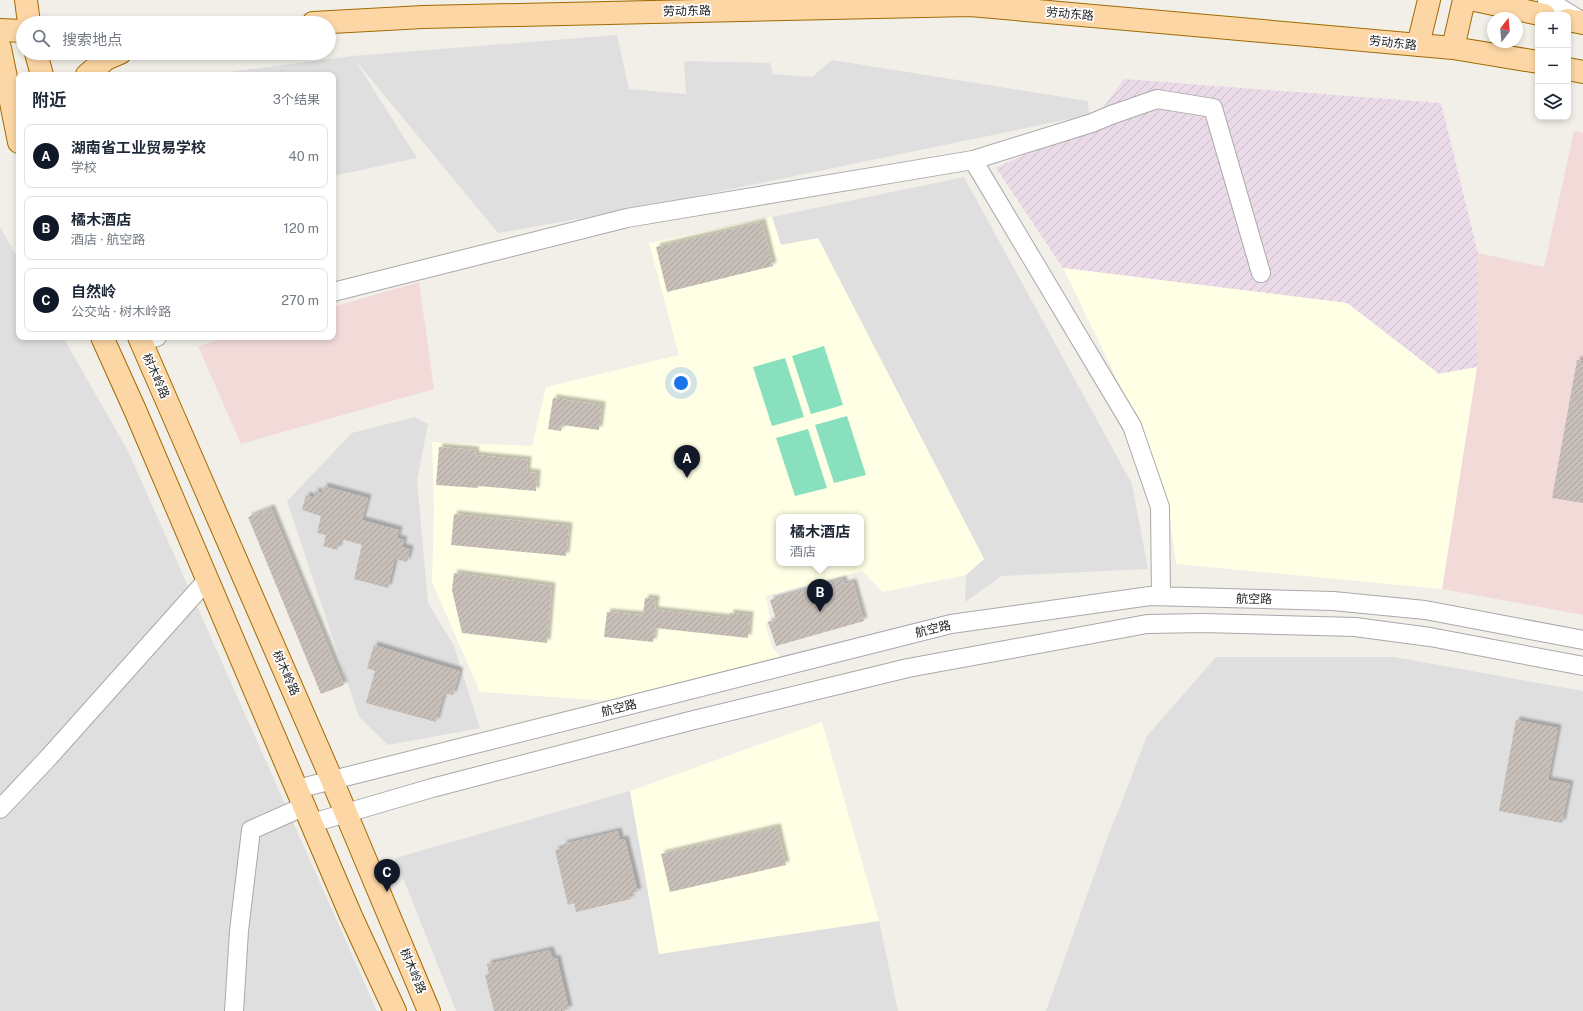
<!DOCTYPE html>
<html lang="zh">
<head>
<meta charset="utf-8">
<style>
  body { margin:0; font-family:"Public Sans","Noto Sans SC",sans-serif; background:#f6f6f7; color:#1f2937 }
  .controls { position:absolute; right:12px; top:12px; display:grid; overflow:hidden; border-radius:8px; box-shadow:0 2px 6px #0003 }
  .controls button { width:36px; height:36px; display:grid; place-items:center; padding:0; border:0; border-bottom:1px solid #e0e1e3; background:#fff; color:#1f2937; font:20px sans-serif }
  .compass { position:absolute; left:1487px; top:12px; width:36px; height:36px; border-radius:50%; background:#fff; box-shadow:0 2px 6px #0003; rotate:16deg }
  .you { position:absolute; left:681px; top:383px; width:14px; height:14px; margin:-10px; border:3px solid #fff; border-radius:50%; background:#1a73e8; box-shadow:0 0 0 6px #1a73e833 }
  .badge { display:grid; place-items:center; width:26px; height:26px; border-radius:50%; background:#111827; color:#fff; font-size:13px; font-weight:700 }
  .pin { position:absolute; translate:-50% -33px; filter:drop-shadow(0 1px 2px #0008) }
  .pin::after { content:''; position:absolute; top:21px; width:14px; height:12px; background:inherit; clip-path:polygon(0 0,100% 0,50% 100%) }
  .popup { position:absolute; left:776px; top:514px; width:88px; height:52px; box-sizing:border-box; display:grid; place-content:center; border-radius:8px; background:#fff; filter:drop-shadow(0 1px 3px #0005); font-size:13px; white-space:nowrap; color:#747a83 }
  .popup b { font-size:15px; color:#1f2937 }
  .popup::after { content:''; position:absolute; left:50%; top:100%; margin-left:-8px; border:8px solid transparent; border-top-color:#fff }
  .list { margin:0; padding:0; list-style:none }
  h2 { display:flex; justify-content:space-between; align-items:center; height:52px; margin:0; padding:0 16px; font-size:17px }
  h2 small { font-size:13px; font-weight:400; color:#747a83 }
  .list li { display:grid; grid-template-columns:26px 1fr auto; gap:12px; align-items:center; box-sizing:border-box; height:64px; margin:0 8px 8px; padding:0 8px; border:1px solid #e0e1e3; border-radius:8px }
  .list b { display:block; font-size:15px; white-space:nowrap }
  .list p { margin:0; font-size:13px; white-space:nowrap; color:#747a83 }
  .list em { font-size:13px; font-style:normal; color:#747a83 }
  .icon { flex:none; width:22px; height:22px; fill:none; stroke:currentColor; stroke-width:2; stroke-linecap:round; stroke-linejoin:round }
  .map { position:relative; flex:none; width:1583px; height:1011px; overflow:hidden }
  .search { position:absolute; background:#fff; box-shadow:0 2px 6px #0003; left:16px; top:16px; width:320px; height:44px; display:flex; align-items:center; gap:10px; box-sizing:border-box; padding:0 14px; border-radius:22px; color:#747a83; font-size:15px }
  .panel { position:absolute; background:#fff; box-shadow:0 2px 6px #0003; left:16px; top:72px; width:320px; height:268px; border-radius:8px }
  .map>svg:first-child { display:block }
  .residential { fill:#e0dfdf }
  .commercial { fill:#f2dad9 }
  .industrial { fill:url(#industrial-furrows) }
  .education { fill:#ffffe5; fill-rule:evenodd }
  .pitch { fill:#88e0be }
  .building { fill:url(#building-hatch); filter:url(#shadow) }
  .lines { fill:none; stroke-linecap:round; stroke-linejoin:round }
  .minor-casing { stroke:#a9a9a9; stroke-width:20 }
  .major-casing { stroke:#a06b00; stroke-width:24 }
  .minor { stroke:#fff; stroke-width:18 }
  .major { stroke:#fcd6a4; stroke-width:22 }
  .labels { text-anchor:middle; stroke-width:3.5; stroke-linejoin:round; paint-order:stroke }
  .street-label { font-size:12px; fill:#222; stroke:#fff }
</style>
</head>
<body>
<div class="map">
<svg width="1583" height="1011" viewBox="0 0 1583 1011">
  <defs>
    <pattern id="industrial-furrows" width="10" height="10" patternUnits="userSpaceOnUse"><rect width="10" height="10" fill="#ebdbe8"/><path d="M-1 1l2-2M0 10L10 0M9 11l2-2" fill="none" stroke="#c9bcc7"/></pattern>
    <pattern id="building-hatch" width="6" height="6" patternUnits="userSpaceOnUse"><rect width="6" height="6" fill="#c7bfb8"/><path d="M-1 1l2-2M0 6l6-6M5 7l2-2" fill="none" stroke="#aba49e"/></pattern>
    <filter id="shadow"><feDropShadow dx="3.5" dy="-3.5" stdDeviation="1" flood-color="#0004"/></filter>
  </defs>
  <rect width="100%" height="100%" fill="#f2efe9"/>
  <!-- residential -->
  <path class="residential" d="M617,35L629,89L686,94L684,61L770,63L773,74L812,77L832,60L1088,101L1089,115L635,209L498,233L355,60L417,158L333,176V75H205L352,56Z
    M964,177L1132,484L1148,569L1002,576L965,602L966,575L984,559L818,239L781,245L772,217Z
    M0,227L19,260V337H63L128,451L377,1011H0Z
    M415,417L428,424L417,480L428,603L454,646L480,728L388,745L359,717L287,501L352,433Z
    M1216,657H1394L1583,691V1011H1046L1104,847L1147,736Z
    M630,791L659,954L879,921L898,1011H456L395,858Z"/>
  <!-- commercial -->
  <path class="commercial" d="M1574,131L1583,133V615L1442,589L1477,367L1478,253L1544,267Z
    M419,282L434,389L241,444L198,346L230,337H333V307Z"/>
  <!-- industrial -->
  <path class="industrial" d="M1124,79L1441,103L1478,253L1477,367L1439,374L1347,303L1063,268L996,168L1092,123Z"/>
  <!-- education -->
  <path class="education" d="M772,217L781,245L818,238L984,559L966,575L883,592L862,571L766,596L770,618L765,624L773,649L781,657L749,666L611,701L480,692L432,582L434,510L432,442L532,446L546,387L679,355L649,243ZM779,517H861V563H779Z
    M1063,268L1347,303L1439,374L1477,367L1442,589L1176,564L1167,498L1138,422Z
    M822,722L879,921L659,954L630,791Z"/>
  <!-- pitch -->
  <path class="pitch" d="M824,346L843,405L811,414L792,356Z
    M785,358L804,417L772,426L753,367Z
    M847,416L866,475L834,483L815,425Z
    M808,429L827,488L795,496L776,438Z"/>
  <!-- building -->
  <path class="building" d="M762,222L773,266L667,292L656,247Z
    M1577,360H1583V503L1552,498Z
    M553,398L602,405L599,430L562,425L561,431L548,429Z
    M439,447L476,450L475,455L528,460L527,472L537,473L536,491L478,486V488L436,485Z
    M324,486L368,498L362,520L399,530L397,538L404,540L402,547L410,549L407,562L395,559L388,588L354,579L362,545L341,539L337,550L323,546L326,535L317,533L321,516L302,510L306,495L314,498L315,491L322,493Z
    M271,508L344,685L321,694L248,517Z
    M454,514L569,526L566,556L451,545Z
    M454,573L552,586L547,643L462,633L452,590Z
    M843,579L844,584L853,582L864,621L776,646L768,622L776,620L770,600Z
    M645,598L656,599L655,610L730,618V613L750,615L748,638L655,628L653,642L604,637L607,612L643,615Z
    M374,645L460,671L453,695L444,693L436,722L366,703L375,671L367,668Z
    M1516,720L1558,728L1548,780L1570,784L1562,823L1499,811Z
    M777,827L786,865L670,892L661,854Z
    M618,831L620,840L625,839L638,892L629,894L631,899L576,912L574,903L568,905L555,850L564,848L563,844Z
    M550,950L553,959L557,958L569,1009L564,1011H494L485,975L489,974L487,964Z"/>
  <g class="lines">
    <!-- minor casing -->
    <g class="minor-casing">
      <path id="minor" d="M1547,0L1583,22
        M973,160L1092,123L1111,115L1157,99L1213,108L1261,273
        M333,292L627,218L973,160L1132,426L1160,507L1161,596
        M141,341L157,337
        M297,789L951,624L1150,596L1333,601L1425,610L1583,640
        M0,809L49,757L208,579
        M312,823L432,788L690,721L908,668L1147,624L1203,623L1355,627L1430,637L1583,666
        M234,1011L239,931L251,830L305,806"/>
    </g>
    <!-- major casing -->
    <g class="major-casing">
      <path id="major" d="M26,0L29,23
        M1475,0L1544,15
        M1568,20L1583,23
        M313,23L423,17L970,5L1453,48L1538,62
        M0,30L23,31
        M1418,45L1429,0
        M0,48L19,142
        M1453,48L1464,0
        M36,53L42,75
        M1568,69L1583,72
        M87,75L106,59L120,53
        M102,337L135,410L351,916L395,1011
        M139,337L332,780L429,1011"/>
    </g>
    <!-- minor -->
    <use href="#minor" class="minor"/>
    <!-- major -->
    <use href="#major" class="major"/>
  </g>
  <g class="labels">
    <!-- street labels -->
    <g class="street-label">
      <text transform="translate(687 11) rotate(-1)" y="4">劳动东路</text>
      <text transform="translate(1070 14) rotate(5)" y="4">劳动东路</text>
      <text transform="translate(1393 43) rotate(6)" y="4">劳动东路</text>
      <text transform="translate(156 376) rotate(66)" y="4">树木岭路</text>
      <text transform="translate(1254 599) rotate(1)" y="4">航空路</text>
      <text transform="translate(933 629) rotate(-13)" y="4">航空路</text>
      <text transform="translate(286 673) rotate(66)" y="4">树木岭路</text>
      <text transform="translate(619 708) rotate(-14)" y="4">航空路</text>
      <text transform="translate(413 971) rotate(67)" y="4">树木岭路</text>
    </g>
  </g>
</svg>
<div class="controls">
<button>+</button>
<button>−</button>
<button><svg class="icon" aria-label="layers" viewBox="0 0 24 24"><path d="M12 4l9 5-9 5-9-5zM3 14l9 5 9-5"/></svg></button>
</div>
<svg class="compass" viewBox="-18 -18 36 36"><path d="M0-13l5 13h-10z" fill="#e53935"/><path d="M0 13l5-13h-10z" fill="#747a83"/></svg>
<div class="you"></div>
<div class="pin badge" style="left:687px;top:478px">A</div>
<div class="pin badge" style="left:820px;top:612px">B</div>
<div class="popup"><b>橘木酒店</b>酒店</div>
<div class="pin badge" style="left:387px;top:892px">C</div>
<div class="search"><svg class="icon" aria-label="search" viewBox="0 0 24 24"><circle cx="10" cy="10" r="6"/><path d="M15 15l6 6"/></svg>搜索地点</div>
<section class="panel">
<h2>附近<small>3个结果</small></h2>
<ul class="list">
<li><span class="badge">A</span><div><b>湖南省工业贸易学校</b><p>学校</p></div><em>40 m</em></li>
<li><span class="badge">B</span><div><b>橘木酒店</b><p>酒店 · 航空路</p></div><em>120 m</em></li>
<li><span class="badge">C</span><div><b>自然岭</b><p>公交站 · 树木岭路</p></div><em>270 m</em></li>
</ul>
</section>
</div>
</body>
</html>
